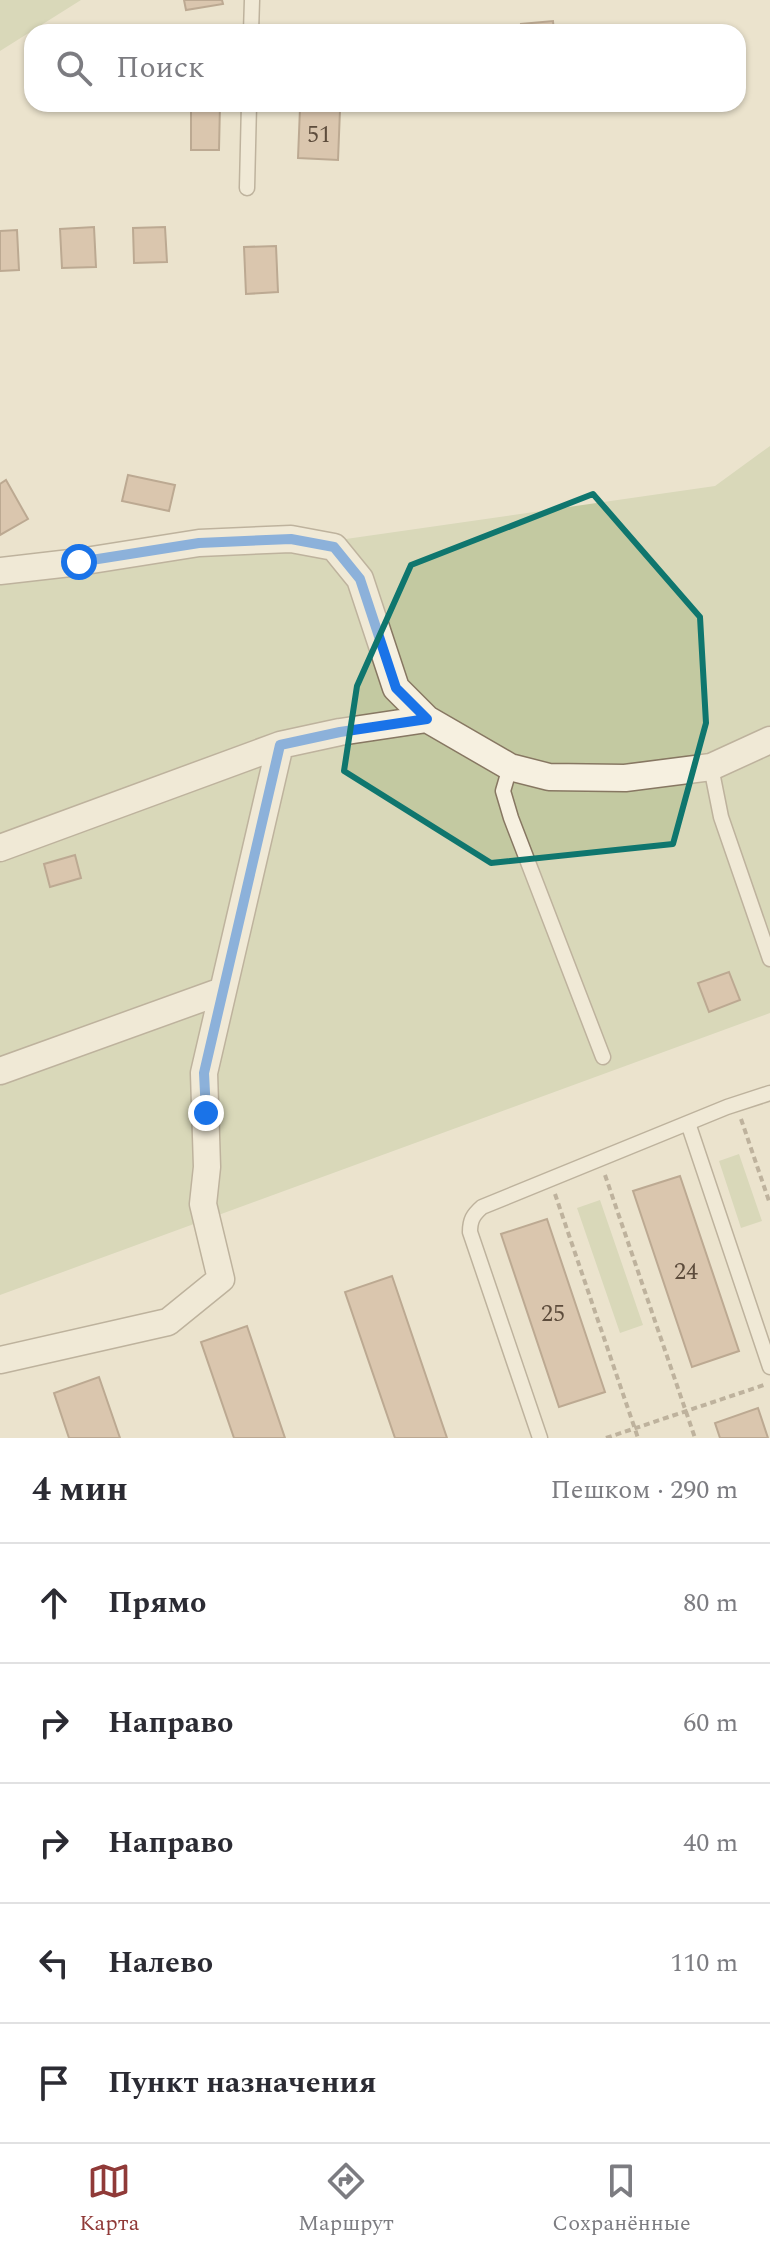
<!DOCTYPE html>
<html lang="ru">
<head>
<meta charset="utf-8">
<style>
  body { margin:0; font-family:Spectral,serif; background:#f7f7f7; color:#2b2b33 }
  .stop { position:absolute; width:24px; height:24px; margin:-18px; border:6px solid #1a73e8; border-radius:50%; background:#fff }
  .stop.end { background:#1a73e8; border-color:#fff; box-shadow:0 2px 8px #0008 }
  .list { margin:0; padding:0; list-style:none }
  h2 { display:flex; justify-content:space-between; align-items:center; height:104px; margin:0; padding:0 32px; font-size:34px }
  h2 small { font-size:26px; font-weight:400; color:#7c7c81 }
  .list li { display:grid; grid-template-columns:52px 1fr auto; gap:24px; align-items:center; box-sizing:border-box; height:120px; padding:0 32px; border-top:2px solid #e1e1e2 }
  .list b { display:block; font-size:30px; white-space:nowrap }
  .list em { font-size:26px; font-style:normal; color:#7c7c81 }
  .icon { flex:none; width:44px; height:44px; fill:none; stroke:currentColor; stroke-width:2; stroke-linecap:round; stroke-linejoin:round }
  .map { position:relative; flex:none; width:770px; height:1438px; overflow:hidden }
  .search { position:absolute; background:#fff; box-shadow:0 2px 6px #0004; left:24px; right:24px; top:24px; height:88px; display:flex; align-items:center; gap:20px; box-sizing:border-box; padding:0 28px; border-radius:24px; color:#7c7c81; font-size:30px }
  .sheet { height:704px; background:#fff }
  nav { display:flex; justify-content:space-around; align-items:center; box-sizing:border-box; height:112px; border-top:2px solid #e1e1e2; background:#fff; font-size:22px; color:#7c7c81 }
  nav a { display:grid; justify-items:center; gap:4px }
  nav .on { color:#903a38 }
  .map>svg:first-child { display:block }
  .green { fill:#c3c9a1 }
  .building { fill:#c5a387; stroke:#84634a; stroke-width:2 }
  .lines { fill:none; stroke-linecap:round; stroke-linejoin:round }
  .service-casing { stroke:#877762; stroke-width:17 }
  .minor-casing { stroke:#877762; stroke-width:29 }
  .path { stroke:#877762; stroke-width:4; stroke-dasharray:6 4; stroke-linecap:butt }
  .service { stroke:#f6f0e0; stroke-width:14 }
  .minor { stroke:#f6f0e0; stroke-width:26 }
  .route { stroke:#1a73e8; stroke-width:10 }
  .marked { fill:none; stroke:#0f766e; stroke-width:6; stroke-linejoin:round }
  .labels { text-anchor:middle; stroke-width:7; stroke-linejoin:round; paint-order:stroke }
  .number-label { font-size:24px; fill:#5d4c3c }
</style>
</head>
<body>
<div class="map">
<svg width="770" height="1438" viewBox="0 0 770 1438">
  <rect width="100%" height="100%" fill="#ebe3cd"/>
  <!-- green -->
  <path class="green" d="M0,0H81L0,51Z
    M770,446V1013L0,1295V580L188,550L297,546L715,486Z
    M739,1154L762,1221L741,1228L719,1161Z
    M600,1200L643,1325L620,1333L577,1208Z"/>
  <!-- building -->
  <path class="building" d="M184,0H222L223,4L186,10Z
    M553,21L554,32H522L521,24Z
    M191,104H220L219,150H191Z
    M300,108L340,110L338,160L298,158Z
    M94,227L96,267L62,268L60,229Z
    M165,227L167,262L134,263L133,228Z
    M17,230L19,270L0,271V231Z
    M276,246L278,292L246,294L244,247Z
    M128,475L175,485L169,511L122,501Z
    M6,480L28,519L0,535V484Z
    M75,855L81,878L50,887L44,864Z
    M729,972L740,1000L709,1012L698,983Z
    M680,1176L739,1351L692,1367L633,1191Z
    M547,1219L605,1392L559,1407L501,1234Z
    M392,1276L447,1438H395L345,1292Z
    M247,1326L285,1438H234L201,1342Z
    M99,1377L120,1438H69L54,1393Z
    M758,1408L768,1438H720L715,1423Z"/>
  <g class="lines">
    <!-- service casing -->
    <g class="service-casing">
      <path id="service" d="M251,32L252,0
        M247,188L249,104
        M510,767L503,791L511,818L603,1057
        M711,767L721,817L770,959
        M688,1123L770,1367
        M540,1438L470,1232C470,1220 473,1215 482,1207L727,1107L770,1093"/>
    </g>
    <!-- minor casing -->
    <g class="minor-casing">
      <path id="minor" d="M0,571L79,562L199,543L291,539L334,547L360,579L396,688L427,719
        M0,848L280,745
        M0,1071L222,991
        M0,1360L168,1322L221,1279L203,1204L207,1167L204,1073L280,745L340,732L427,719L510,767L549,777L625,778L711,767L770,740"/>
    </g>
    <!-- path -->
    <path class="path" d="M741,1119L770,1204
      M605,1175L695,1438
      M555,1194L638,1438
      M606,1438L767,1384"/>
    <!-- service -->
    <use href="#service" class="service"/>
    <!-- minor -->
    <use href="#minor" class="minor"/>
  </g>
  <g class="lines">
    <!-- route -->
    <path class="route" d="M79,562L199,543L291,539L334,547L360,579L396,688L427,719L340,732L280,745L204,1073L206,1113"/>
  </g>
  <!-- marked area -->
  <path d="M0 0H770V1438H0ZM593,494L700,617L706,723L673,844L491,863L344,771L357,686L411,565Z" fill="#ebe3cd" fill-opacity=".55" fill-rule="evenodd"/>
  <path class="marked" d="M593,494L700,617L706,723L673,844L491,863L344,771L357,686L411,565Z"/>
  <g class="labels">
    <!-- number labels -->
    <g class="number-label">
      <text x="319" y="142">51</text>
      <text x="686" y="1279">24</text>
      <text x="553" y="1321">25</text>
    </g>
  </g>
</svg>
<div class="stop" style="left:79px;top:562px"></div>
<div class="stop end" style="left:206px;top:1113px"></div>
<div class="search"><svg class="icon" aria-label="search" viewBox="0 0 24 24"><circle cx="10" cy="10" r="6"/><path d="M15 15l6 6"/></svg>Поиск</div>
</div>
<section class="sheet">
<h2>4 мин<small>Пешком · 290 m</small></h2>
<ul class="list">
<li><svg class="icon" aria-label="ahead" viewBox="0 0 24 24"><path d="M12 20V5M6 11l6-6 6 6"/></svg><div><b>Прямо</b></div><em>80 m</em></li>
<li><svg class="icon" aria-label="right" viewBox="0 0 24 24"><path d="M7 20v-9h11M14 6l5 5-5 5"/></svg><div><b>Направо</b></div><em>60 m</em></li>
<li><svg class="icon" aria-label="right" viewBox="0 0 24 24"><path d="M7 20v-9h11M14 6l5 5-5 5"/></svg><div><b>Направо</b></div><em>40 m</em></li>
<li><svg class="icon" aria-label="left" viewBox="0 0 24 24"><path d="M17 20v-9H6M10 6l-5 5 5 5"/></svg><div><b>Налево</b></div><em>110 m</em></li>
<li><svg class="icon" aria-label="arrive" viewBox="0 0 24 24"><path d="M6 21V4h12l-3 4 3 4H6"/></svg><div><b>Пункт назначения</b></div></li>
</ul>
</section>
<nav>
<a class="on"><svg class="icon" aria-label="map" viewBox="0 0 24 24"><path d="M3 6l6-2 6 2 6-2v14l-6 2-6-2-6 2zM9 4v14M15 6v14"/></svg>Карта</a>
<a><svg class="icon" aria-label="directions" viewBox="0 0 24 24"><path d="M12 3l9 9-9 9-9-9zM9 14v-3h6M13 9l2 2-2 2"/></svg>Маршрут</a>
<a><svg class="icon" aria-label="saved" viewBox="0 0 24 24"><path d="M7 4h10v16l-5-4-5 4z"/></svg>Сохранённые</a>
</nav>
</body>
</html>
